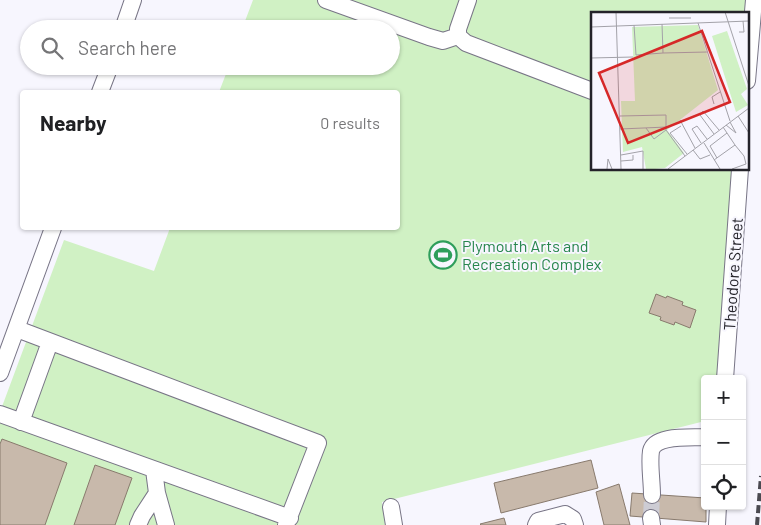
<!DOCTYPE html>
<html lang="en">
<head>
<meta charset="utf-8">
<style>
  body { margin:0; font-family:Barlow,sans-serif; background:#f2f2f2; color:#202124 }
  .controls { position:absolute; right:15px; bottom:15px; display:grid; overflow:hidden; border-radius:5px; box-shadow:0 1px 4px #0004 }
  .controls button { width:45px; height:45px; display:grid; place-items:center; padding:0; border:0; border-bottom:1px solid #e0e0e0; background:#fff; color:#202124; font:25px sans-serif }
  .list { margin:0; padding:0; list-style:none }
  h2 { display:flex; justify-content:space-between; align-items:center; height:65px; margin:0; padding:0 20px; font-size:21px }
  h2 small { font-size:16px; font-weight:400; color:#757577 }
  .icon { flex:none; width:28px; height:28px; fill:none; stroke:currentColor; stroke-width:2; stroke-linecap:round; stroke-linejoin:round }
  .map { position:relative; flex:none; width:761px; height:525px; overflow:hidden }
  .search { position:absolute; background:#fff; box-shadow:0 1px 4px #0004; left:20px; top:20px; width:380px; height:55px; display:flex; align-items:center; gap:12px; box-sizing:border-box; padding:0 18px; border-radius:28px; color:#757577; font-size:19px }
  .panel { position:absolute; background:#fff; box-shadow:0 1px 4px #0004; left:20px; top:90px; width:380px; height:140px; border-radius:5px }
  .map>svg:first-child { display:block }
  .green { fill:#d0f1c4 }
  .building { fill:#c8b9ab; stroke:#887a6d }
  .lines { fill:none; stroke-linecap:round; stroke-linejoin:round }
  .minor-tunnel { stroke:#cdccd4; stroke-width:16; stroke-dasharray:16 8; stroke-linecap:butt }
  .minor-casing { stroke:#787586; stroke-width:18 }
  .minor { stroke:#fff; stroke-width:16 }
  .rail { stroke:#4b4a51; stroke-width:4; stroke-dasharray:8 4; stroke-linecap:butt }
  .labels { text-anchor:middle; stroke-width:4; stroke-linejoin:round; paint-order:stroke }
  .leisure-label { font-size:16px; fill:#27864d; stroke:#f7f6fe; text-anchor:start }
  .street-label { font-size:16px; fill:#24232a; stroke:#f7f6fe }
  .inset-road { fill:none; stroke:#a3a2a9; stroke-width:1 }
  .view { fill:#d62828; fill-opacity:0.15; stroke:#d62828; stroke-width:2.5 }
  .inset-edge { fill:none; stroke:#24232a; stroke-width:2.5 }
</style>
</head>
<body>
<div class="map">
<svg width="761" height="525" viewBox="0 0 761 525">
  <rect width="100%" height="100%" fill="#f7f6fe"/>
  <!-- green -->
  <path class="green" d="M253,0H747L746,14H592V169H734L717,379H705V421L382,502L385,525H0V412L64,240L154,271L170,228H398V92H219L229,66H391V29H242Z"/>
  <!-- building -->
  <path class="building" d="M656,294L666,298L667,296L683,302L682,305L696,310L690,328L675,322L674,325L660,320L661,317L649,313Z
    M2,439L67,463L45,525H0V444Z
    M591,460L598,488L501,513L494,483Z
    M95,465L132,478L115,525H74Z
    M619,484L630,525H604L596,492Z
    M632,493L705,498V506H706V522L630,516Z
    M504,518L506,525H481L480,524Z"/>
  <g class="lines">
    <!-- minor-tunnel -->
    <path class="minor-tunnel" d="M651,518L652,495"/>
    <!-- minor casing -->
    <g class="minor-casing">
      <path id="minor" d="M326,0L429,37L443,41L458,36
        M468,0L458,29V36L466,43L592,91
        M123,29L133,0
        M747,81L754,0
        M100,92L110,66
        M17,329L318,443L286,525
        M0,373L53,228
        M725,379L740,169
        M0,414L290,518
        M21,422L50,342
        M154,470L157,493L166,525
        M652,495C652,481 649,464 651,451C655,434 691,438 705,437
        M391,507L394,525
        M651,518L652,525
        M138,525L142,516L157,493
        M536,525L538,521L565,514L573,519L575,525
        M717,525L718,506"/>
    </g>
    <!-- minor -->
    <use href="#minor" class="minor"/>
    <!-- rail -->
    <path class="rail" d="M757,525L761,476"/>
  </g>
  <!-- icons -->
  <defs>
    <g id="stadium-ring" transform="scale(1.4375)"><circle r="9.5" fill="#f7f6fe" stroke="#2e9e5b" stroke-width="1.5"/><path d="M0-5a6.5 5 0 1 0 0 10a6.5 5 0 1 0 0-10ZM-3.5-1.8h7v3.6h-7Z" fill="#2e9e5b"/></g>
  </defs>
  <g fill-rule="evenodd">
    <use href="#stadium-ring" x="443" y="255"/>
  </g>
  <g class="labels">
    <!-- leisure labels -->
    <g class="leisure-label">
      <text x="462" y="252">Plymouth Arts and<tspan x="462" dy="18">Recreation Complex</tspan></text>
    </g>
    <!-- street labels -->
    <g class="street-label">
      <text transform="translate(733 274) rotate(-86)" y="6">Theodore Street</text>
    </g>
  </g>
  <!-- overview -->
  <g transform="translate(591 12)">
    <rect width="158" height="158" fill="#f7f6fe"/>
    <path d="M107,13L127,78L76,118L93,141L74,156L64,157H72H55L51,135L32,140L30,89H44L41,15ZM136,19L156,77L150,82L157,93L145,100L121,24Z" fill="#d0f1c4"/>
    <path class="inset-road" d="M25,0L30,157M134,0L158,74M78,6H100M107,11L139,109M71,12L72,41L116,40M43,13L45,43L72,41M0,15L158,9M148,20H153L152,9M0,46L42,45M123,92L121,85L129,80M29,104L75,103V118L94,144M147,104L158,121M89,108L104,136M135,113L145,121L139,110M90,114L79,121L96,142M55,116L63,127L75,118M29,117L76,115M123,122L109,103L112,99L128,118M110,131L101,117L106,114L116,127M113,131L129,157M102,138L109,147L119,143M30,143L52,139V157M126,146L119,134L136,121M123,148L144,133L132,115M30,149L42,148V143M16,157L17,147L21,157M77,157L158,96M141,157L155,152L153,144L144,133"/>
    <path class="view" d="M111,19L139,90L37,131L8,61Z"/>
    <rect width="158" height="158" class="inset-edge"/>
  </g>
</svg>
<div class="controls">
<button>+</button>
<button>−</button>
<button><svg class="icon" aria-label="locate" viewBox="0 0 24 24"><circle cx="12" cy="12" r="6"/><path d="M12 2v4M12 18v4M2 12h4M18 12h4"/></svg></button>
</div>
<div class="search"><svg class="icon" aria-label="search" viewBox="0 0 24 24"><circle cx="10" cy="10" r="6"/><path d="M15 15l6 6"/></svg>Search here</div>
<section class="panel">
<h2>Nearby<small>0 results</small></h2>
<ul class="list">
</ul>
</section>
</div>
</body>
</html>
